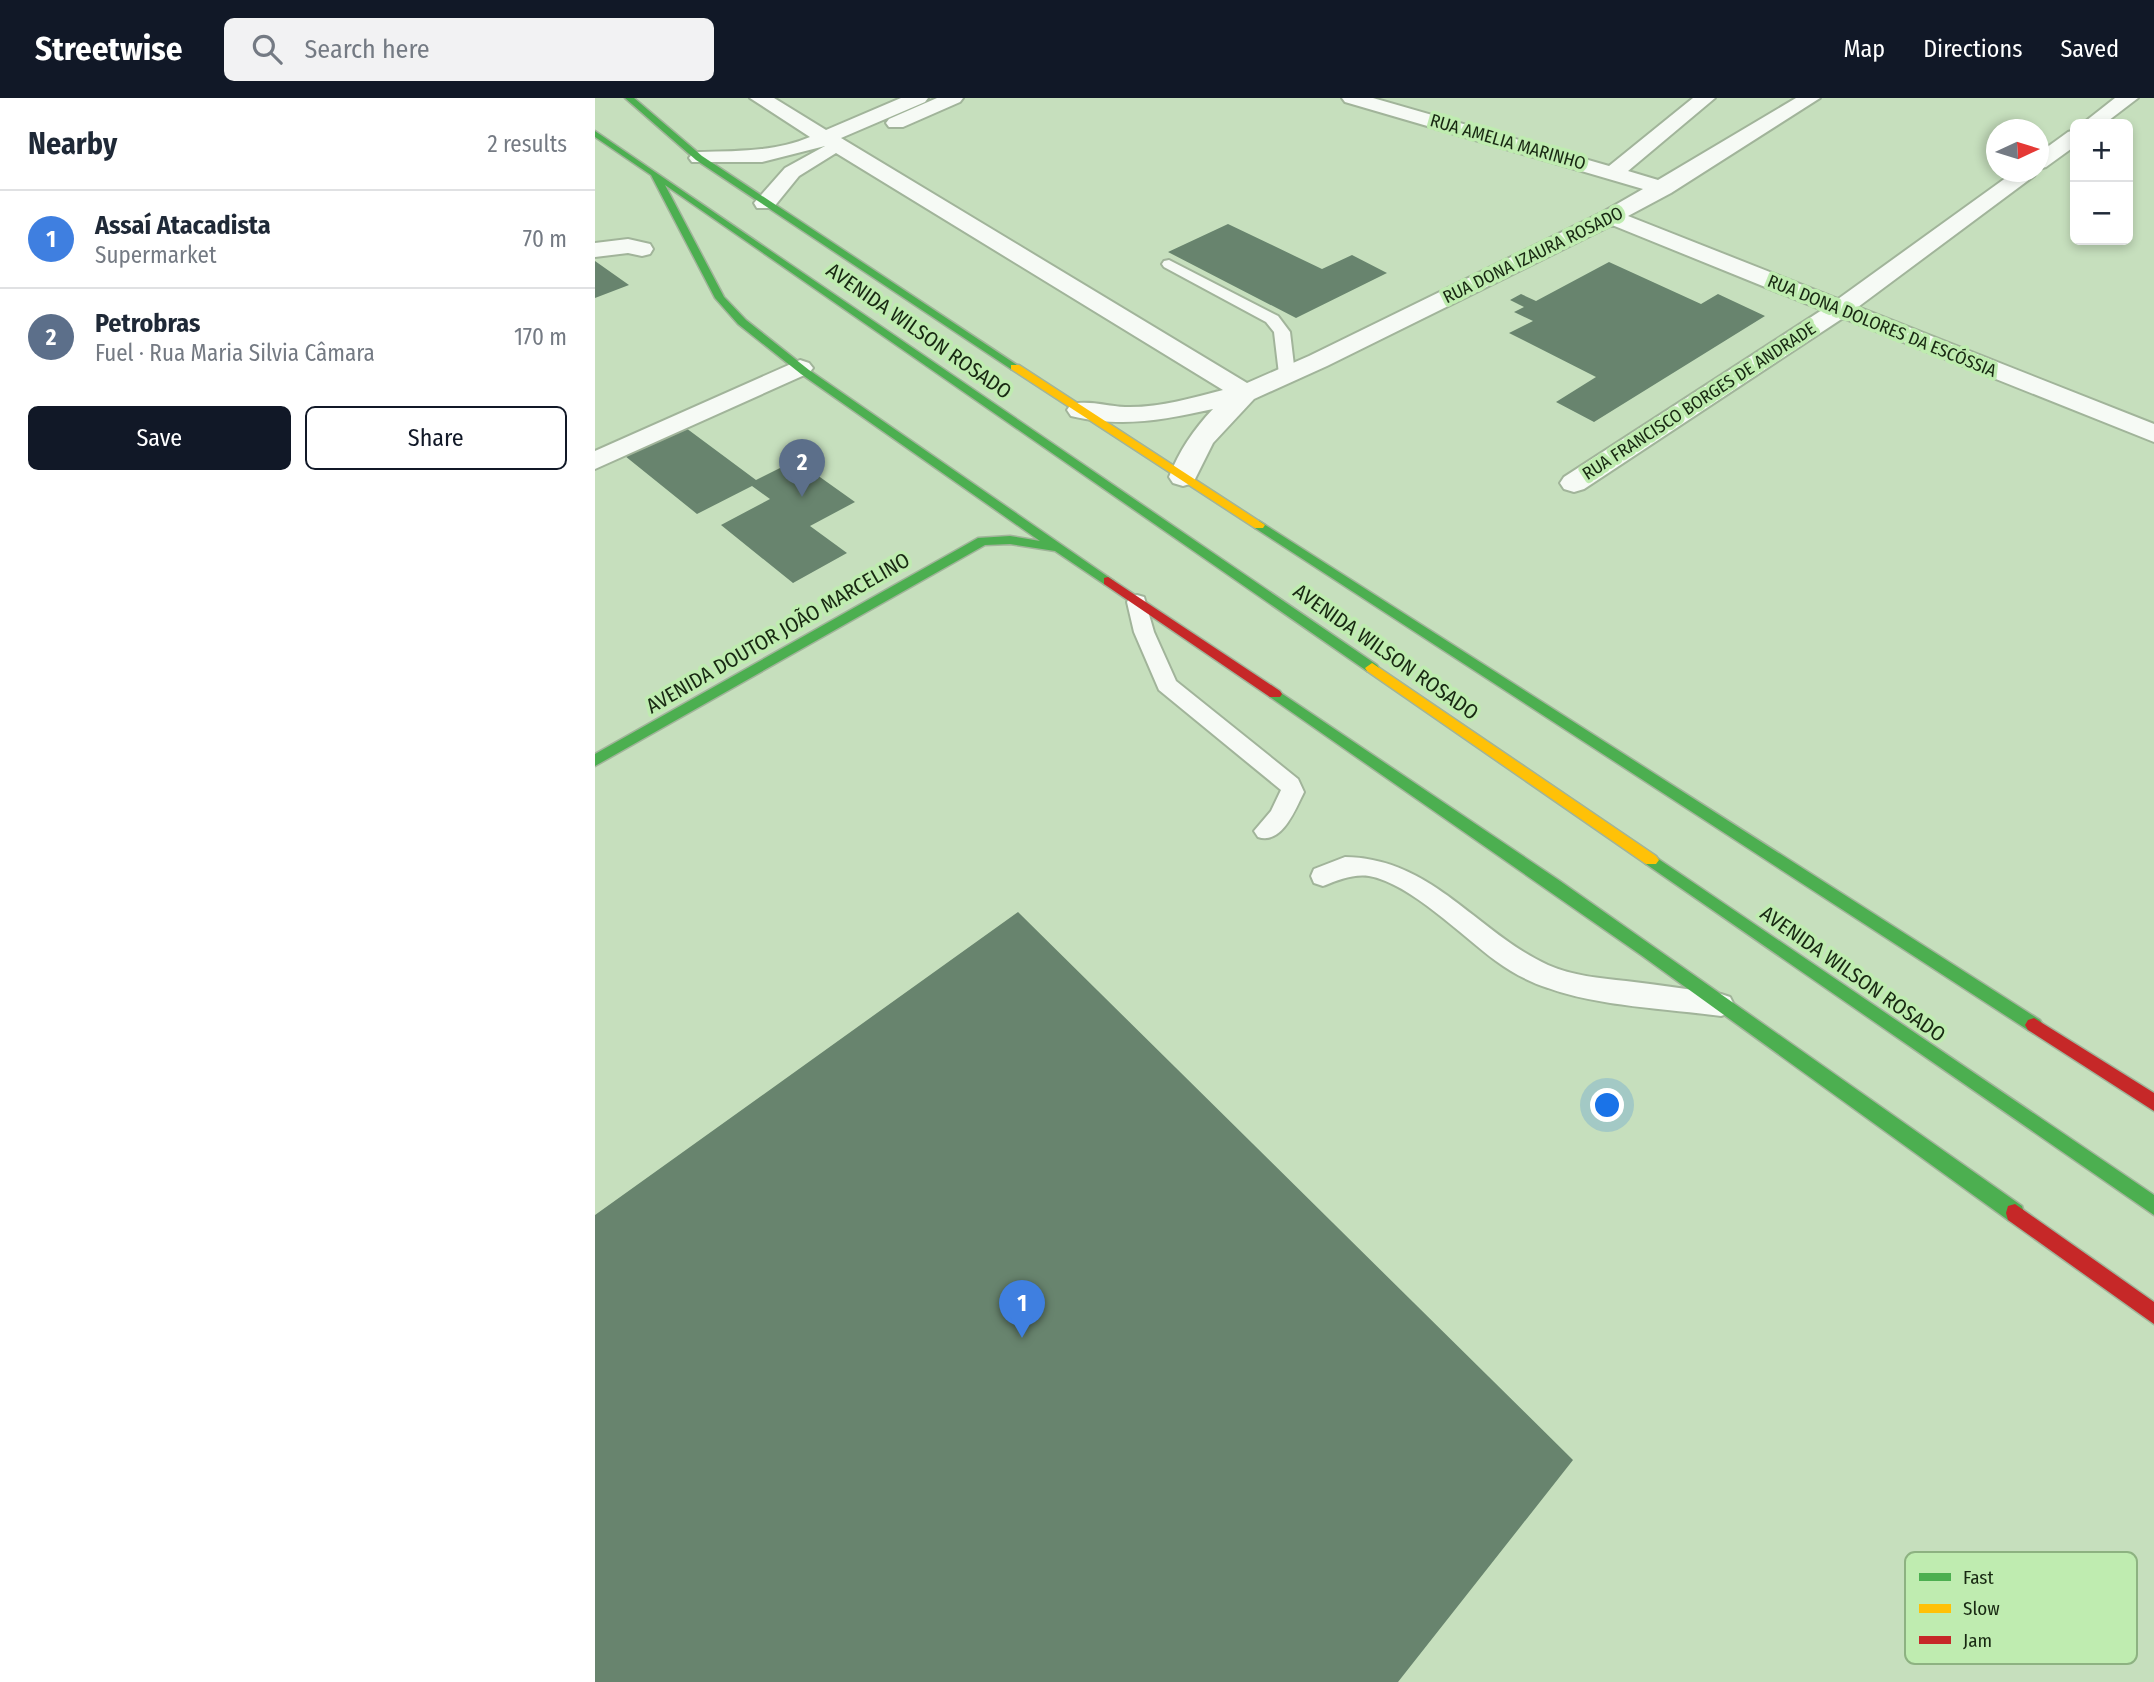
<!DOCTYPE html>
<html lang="en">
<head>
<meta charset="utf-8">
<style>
  body { margin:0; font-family:"Fira Sans Condensed",sans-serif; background:#f2f2f3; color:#1f2937 }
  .controls { position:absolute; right:21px; top:21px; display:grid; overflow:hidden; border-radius:10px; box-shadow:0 4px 10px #0003 }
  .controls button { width:63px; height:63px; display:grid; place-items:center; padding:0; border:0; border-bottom:2px solid #e0e1e3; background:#fff; color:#1f2937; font:35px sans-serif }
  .compass { position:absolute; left:1391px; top:21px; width:63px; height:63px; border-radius:50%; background:#fff; box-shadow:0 4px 10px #0003; rotate:86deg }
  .you { position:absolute; left:1013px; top:1008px; width:24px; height:24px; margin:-18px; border:5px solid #fff; border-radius:50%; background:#1a73e8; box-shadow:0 0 0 10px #1a73e833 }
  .badge { display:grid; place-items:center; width:46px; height:46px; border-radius:50%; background:#111827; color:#fff; font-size:23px; font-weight:700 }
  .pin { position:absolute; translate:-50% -58px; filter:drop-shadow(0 2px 4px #0008) }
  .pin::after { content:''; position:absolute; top:37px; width:24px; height:21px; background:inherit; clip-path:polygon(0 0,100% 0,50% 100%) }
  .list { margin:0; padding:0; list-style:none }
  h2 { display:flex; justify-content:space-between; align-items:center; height:91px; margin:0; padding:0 28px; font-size:30px }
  h2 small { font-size:23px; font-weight:400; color:#747a83 }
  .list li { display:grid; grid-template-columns:46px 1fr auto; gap:21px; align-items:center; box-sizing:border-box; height:98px; padding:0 28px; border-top:2px solid #e0e1e3 }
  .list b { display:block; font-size:26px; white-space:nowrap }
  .list p { margin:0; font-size:23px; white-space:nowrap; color:#747a83 }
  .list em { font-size:23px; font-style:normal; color:#747a83 }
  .actions { display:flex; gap:14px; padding:21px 28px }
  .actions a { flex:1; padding:16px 0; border:2px solid #111827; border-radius:10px; text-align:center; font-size:24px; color:#111827 }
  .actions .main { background:#111827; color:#fff }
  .icon { flex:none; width:38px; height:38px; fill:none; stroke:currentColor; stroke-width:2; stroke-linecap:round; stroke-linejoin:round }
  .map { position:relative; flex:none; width:1559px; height:1584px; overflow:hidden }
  header { display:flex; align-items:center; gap:42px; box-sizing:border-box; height:98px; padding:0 35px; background:#111827; color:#fff }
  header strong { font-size:33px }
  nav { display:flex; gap:38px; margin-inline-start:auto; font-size:24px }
  .search { width:490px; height:63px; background:#f2f2f3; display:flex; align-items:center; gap:18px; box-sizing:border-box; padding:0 24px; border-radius:10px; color:#747a83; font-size:26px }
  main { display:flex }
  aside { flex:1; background:#fff }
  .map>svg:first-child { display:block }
  .building { fill:#68846e }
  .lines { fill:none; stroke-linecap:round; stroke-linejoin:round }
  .lane-casing { stroke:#a1b49a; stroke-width:4 }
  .street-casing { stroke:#a1b49a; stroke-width:4 }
  .fast-casing { stroke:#a1b49a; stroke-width:3 }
  .slow-casing { stroke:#a1b49a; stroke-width:3 }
  .jam-casing { stroke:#a1b49a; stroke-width:3 }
  .lane { fill:#f6faf5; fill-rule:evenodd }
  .street { fill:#f6faf5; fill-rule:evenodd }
  .fast { fill:#4caf50; fill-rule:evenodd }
  .slow { fill:#ffc107; fill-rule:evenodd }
  .jam { fill:#c62828; fill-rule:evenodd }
  .labels { text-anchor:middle; stroke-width:7; stroke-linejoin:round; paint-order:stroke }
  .far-street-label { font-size:18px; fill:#182912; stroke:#bfecb0 }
  .street-label { font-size:21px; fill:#182912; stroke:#bfecb0 }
  .key { fill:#bfecb0; stroke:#8db281; stroke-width:2 }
  .key-label { font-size:19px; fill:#182912 }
</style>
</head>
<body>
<header>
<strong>Streetwise</strong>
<div class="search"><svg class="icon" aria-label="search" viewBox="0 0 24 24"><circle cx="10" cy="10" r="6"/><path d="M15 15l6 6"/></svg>Search here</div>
<nav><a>Map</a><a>Directions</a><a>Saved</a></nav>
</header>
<main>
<aside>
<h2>Nearby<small>2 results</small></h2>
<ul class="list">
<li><span class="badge" style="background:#3f7fe0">1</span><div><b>Assaí Atacadista</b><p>Supermarket</p></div><em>70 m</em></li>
<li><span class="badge" style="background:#5c6f8a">2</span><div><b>Petrobras</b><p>Fuel · Rua Maria Silvia Câmara</p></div><em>170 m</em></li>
</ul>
<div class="actions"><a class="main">Save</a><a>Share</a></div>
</aside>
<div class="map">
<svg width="1559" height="1584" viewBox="0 0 1559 1584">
  <rect width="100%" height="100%" fill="#c6dfbd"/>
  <!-- building -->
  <path class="building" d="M633,126L727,171L757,157L792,175L701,220L573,154Z
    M0,163L34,187L0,200Z
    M1014,164L1106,206L1123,196L1170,218L999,324L961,304L1001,279L914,235L938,223L919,214L929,209L915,202L926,196L941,203Z
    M91,330L161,382L201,362L260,404L215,428L252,455L198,485L126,427L175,401L157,388L102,416L30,358Z
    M423,814L978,1362L803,1584H0V1117Z"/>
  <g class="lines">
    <!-- lane casing -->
    <g class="lane-casing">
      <path id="lane" d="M574,162L683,218L695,234L700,276L698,280H686L684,276L679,234L671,224L569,169L567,166L569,163Z
        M542,497L549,499L559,534L581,583L703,681L709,694C700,712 687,747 663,739L659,733L676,713L686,692L564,592L539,534L532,504L535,499Z
        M750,759C837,760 881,834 953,867C978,878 1004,880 1031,883C1063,887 1094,891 1126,896L1135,899L1139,907L1135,915L1126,918C1074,911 1001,908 953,890C935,884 917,875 901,863C868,839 815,785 774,778C757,776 744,782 728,788L719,785L716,778L719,771Z"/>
    </g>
    <!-- street casing -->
    <g class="street-casing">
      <path id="street" d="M155,0H179L231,32L306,0H333L330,4L246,40L652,285L714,258L1008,114L1048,91L750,4L747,0H778L1014,68L1098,0H1120L1033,73L1063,82L1201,0H1225L1076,95L1033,118L1243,201L1419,74H1442L1439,78L1263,209L1559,326V344L1248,220L989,391L979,394L969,391L965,385L969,379L1227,212L1017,127L732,268L659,301L618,345L598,385L588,388L578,385L574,379C584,353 599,331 618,311C568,322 527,330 476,318L472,312L476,306C494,302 512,308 530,309C564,310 596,300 628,292L241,55L204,78L178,110H162L159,105L190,70L230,48L167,64H97L94,60L97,56L104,54C142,53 179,54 215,39Z
        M342,0H368L365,4L308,29H294L291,25L294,21Z
        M1520,0H1543L1509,26H1487Z
        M1480,32V48L1451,69L1444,71V55L1473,34Z
        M33,141L55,146L58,151L55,156L47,158L33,155L0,159V145Z
        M205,262L214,265L218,270L214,275L0,371V353Z"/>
    </g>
    <!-- fast casing -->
    <g class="fast-casing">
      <path id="fast" d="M30,0H39L107,58L425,269L416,271L101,62Z
        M0,33L782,567L784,570L782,573H772L70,87L129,199L151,222L214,272L519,483L513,487L509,486L460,453L415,446L390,447L0,668V656L383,440L415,438L445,443L206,276L143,226L120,200L56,77L0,39Z
        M664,423L1445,922L1448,927L1445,932L1439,934L1433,932L660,430L658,427Z
        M680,591L965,783L1427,1108L1429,1115L1427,1122L1420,1124L1413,1122L1046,857L675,599L673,596L675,593Z
        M1056,756L1559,1097V1117L1051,766L1048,762L1051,758Z"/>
    </g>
    <!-- slow casing -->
    <g class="slow-casing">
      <path id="slow" d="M416,267H424L670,427L668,430H660L416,271Z
        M777,565L1061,758L1064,762L1061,766H1051L772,573L770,570Z"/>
    </g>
    <!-- jam casing -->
    <g class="jam-casing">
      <path id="jam" d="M513,479L685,593L687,596L685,599H675L509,486V480Z
        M1439,920L1559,995V1013L1433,932L1430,927L1433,922Z
        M1420,1106L1559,1204V1226L1413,1122L1411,1115L1413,1108Z"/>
    </g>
    <!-- lane -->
    <use href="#lane" class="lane"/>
    <!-- street -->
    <use href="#street" class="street"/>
    <!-- fast -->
    <use href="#fast" class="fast"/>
    <!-- slow -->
    <use href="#slow" class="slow"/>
    <!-- jam -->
    <use href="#jam" class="jam"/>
  </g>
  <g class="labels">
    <!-- far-street labels -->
    <g class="far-street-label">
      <text transform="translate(913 44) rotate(16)" y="6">RUA AMELIA MARINHO</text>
      <text transform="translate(938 157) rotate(-26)" y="6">RUA DONA IZAURA ROSADO</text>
      <text transform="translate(1287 228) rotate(22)" y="6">RUA DONA DOLORES DA ESCÓSSIA</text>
      <text transform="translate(1104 303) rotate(-33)" y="6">RUA FRANCISCO BORGES DE ANDRADE</text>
    </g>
    <!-- street labels -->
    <g class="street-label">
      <text transform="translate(324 233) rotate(35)" y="7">AVENIDA WILSON ROSADO</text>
      <text transform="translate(183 535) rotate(-30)" y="7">AVENIDA DOUTOR JOÃO MARCELINO</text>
      <text transform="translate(791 554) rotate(35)" y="7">AVENIDA WILSON ROSADO</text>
      <text transform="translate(1258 876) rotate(35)" y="7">AVENIDA WILSON ROSADO</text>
    </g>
  </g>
  <!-- legend -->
  <rect x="1310" y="1454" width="232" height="112" rx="10" class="key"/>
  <rect x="1324" y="1475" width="32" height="8" fill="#4caf50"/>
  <rect x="1324" y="1506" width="32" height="9" fill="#ffc107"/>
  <rect x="1324" y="1538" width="32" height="8" fill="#c62828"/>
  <g class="key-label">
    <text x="1368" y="1486">Fast</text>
    <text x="1368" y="1517">Slow</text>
    <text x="1368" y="1549">Jam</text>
  </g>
</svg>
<div class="controls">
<button>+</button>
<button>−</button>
</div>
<svg class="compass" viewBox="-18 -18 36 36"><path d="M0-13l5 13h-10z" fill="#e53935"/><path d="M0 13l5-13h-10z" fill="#747a83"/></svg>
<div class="you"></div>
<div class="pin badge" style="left:427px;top:1240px;background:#3f7fe0">1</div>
<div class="pin badge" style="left:207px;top:399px;background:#5c6f8a">2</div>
</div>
</main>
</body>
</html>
